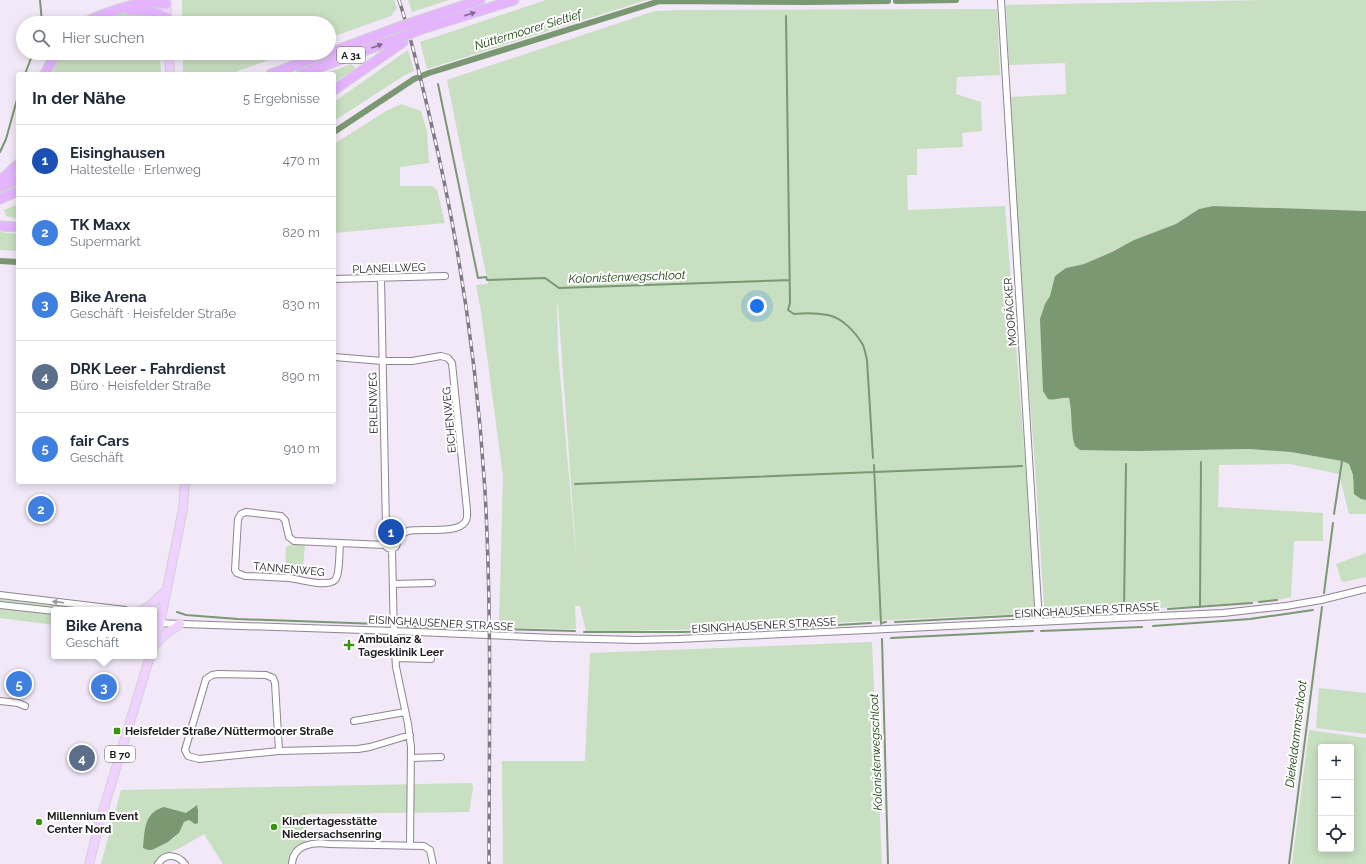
<!DOCTYPE html>
<html lang="de">
<head>
<meta charset="utf-8">
<style>
  body { margin:0; font-family:Raleway,sans-serif; background:#f2f2f3; color:#1f2937 }
  .controls { position:absolute; right:12px; bottom:12px; display:grid; overflow:hidden; border-radius:4px; box-shadow:0 2px 10px #0003 }
  .controls button { width:36px; height:36px; display:grid; place-items:center; padding:0; border:0; border-bottom:1px solid #e0e1e3; background:#fff; color:#1f2937; font:20px sans-serif }
  .you { position:absolute; left:757px; top:306px; width:14px; height:14px; margin:-10px; border:3px solid #fff; border-radius:50%; background:#1a73e8; box-shadow:0 0 0 6px #1a73e833 }
  .badge { display:grid; place-items:center; width:26px; height:26px; border-radius:50%; background:#0b8043; color:#fff; font-size:13px; font-weight:700 }
  .pin { position:absolute; translate:-50% -50%; border:2px solid #fff; box-shadow:0 1px 4px #0006 }
  .popup { position:absolute; left:51px; top:607px; width:106px; height:52px; box-sizing:border-box; display:grid; place-content:center; border-radius:4px; background:#fff; filter:drop-shadow(0 1px 3px #0005); font-size:13px; white-space:nowrap; color:#747a83 }
  .popup b { font-size:15px; color:#1f2937 }
  .popup::after { content:''; position:absolute; left:50%; top:100%; margin-left:-8px; border:8px solid transparent; border-top-color:#fff }
  .list { margin:0; padding:0; list-style:none }
  h2 { display:flex; justify-content:space-between; align-items:center; height:52px; margin:0; padding:0 16px; font-size:17px }
  h2 small { font-size:13px; font-weight:400; color:#747a83 }
  .list li { display:grid; grid-template-columns:26px 1fr auto; gap:12px; align-items:center; box-sizing:border-box; height:72px; padding:0 16px; border-top:1px solid #e0e1e3 }
  .list b { display:block; font-size:15px; white-space:nowrap }
  .list p { margin:0; font-size:13px; white-space:nowrap; color:#747a83 }
  .list em { font-size:13px; font-style:normal; color:#747a83 }
  .icon { flex:none; width:22px; height:22px; fill:none; stroke:currentColor; stroke-width:2; stroke-linecap:round; stroke-linejoin:round }
  .map { position:relative; flex:none; width:1366px; height:864px; overflow:hidden }
  .search { position:absolute; background:#fff; box-shadow:0 2px 10px #0003; left:16px; top:16px; width:320px; height:44px; display:flex; align-items:center; gap:10px; box-sizing:border-box; padding:0 14px; border-radius:22px; color:#747a83; font-size:15px }
  .panel { position:absolute; background:#fff; box-shadow:0 2px 10px #0003; left:16px; top:72px; width:320px; height:412px; border-radius:4px }
  .map>svg:first-child { display:block }
  .green { fill:#c8dfc1; fill-rule:evenodd }
  .water { fill:#7a9871 }
  .lines { fill:none; stroke-linecap:round; stroke-linejoin:round }
  .stream { stroke:#7a9871; stroke-width:2 }
  .canal { stroke:#7a9871; stroke-width:6 }
  .minor-casing { stroke:#8e8593; stroke-width:8 }
  .major-casing { stroke:#d2d2d3; stroke-width:10 }
  .highway-casing { stroke:#d2d2d3; stroke-width:11 }
  .minor { stroke:#fff; stroke-width:6 }
  .major { stroke:#efd2ff; stroke-width:8 }
  .highway { stroke:#e5b4ff; stroke-width:9 }
  .rail-casing { stroke:#817a85; stroke-width:3.5 }
  .rail { stroke:#fff; stroke-width:2; stroke-dasharray:6; stroke-linecap:butt }
  .highway-bridge-casing { stroke:#d2d2d3; stroke-width:11; stroke-linecap:butt }
  .highway-bridge { stroke:#e5b4ff; stroke-width:9 }
  .oneway { fill:#826890 }
  .oneway2 { fill:#9a999b }
  .poi-dot { fill:#38940f; stroke:#fff; stroke-width:1.5 }
  .labels { text-anchor:middle; stroke-width:4; stroke-linejoin:round; paint-order:stroke }
  .shield { fill:#fff; stroke:#626064; stroke-width:1 }
  .shield-label { font-size:10px; font-weight:bold; fill:#1f1c21 }
  .street-label { font-size:11px; fill:#1f1c21; stroke:#fff }
  .poi-label { font-size:11px; font-weight:bold; fill:#1f1c21; stroke:#fff; text-anchor:start }
  .water-label { font-size:12px; font-style:italic; fill:#113b01; stroke:#fff }
</style>
</head>
<body>
<div class="map">
<svg width="1366" height="864" viewBox="0 0 1366 864">
  <rect width="100%" height="100%" fill="#f2e8f8"/>
  <!-- green -->
  <path class="green" d="M182,0H394L397,8L391,16L329,38V23H182Z
    M408,0H449L412,12Z
    M546,0H647L427,69L420,42Z
    M1264,0H1366V211L1213,206L1199,209L1176,224L1134,240L1112,252L1084,264L1066,268L1055,276L1050,296L1045,304L1055,400L1063,397L1069,398L1072,408V436L1138,451L1249,449L1291,452L1342,461L1349,464L1353,475L1354,493L1361,499L1366,500V514H1349L1339,474L1290,464L1219,465L1218,507L1323,513V541H1294L1291,597L1277,600L1200,606L1049,613L1045,611L1044,606L1035,466L1015,206L1011,97L1066,94L1065,63L1009,65L1006,5Z
    M997,9L1000,75L957,77L956,94L981,102L982,131L962,133L963,147L917,149V175H907L908,210L1005,206L1027,485L1034,606L1032,611L1028,614C880,619 733,631 586,631L580,606H575L576,629L501,628L499,625L503,476L481,311L476,285L488,284L447,80L655,11L683,10ZM557,305H558L577,566L558,352Z
    M127,12L155,16L158,19V23H90L115,14Z
    M408,50L414,71L405,75L334,121V102Z
    M59,53H160L161,74H53Z
    M183,53H288L230,74H183Z
    M351,64L355,67L354,70L334,82V74H324Z
    M401,104L421,111L427,131L429,163L400,167V186H432L437,190L445,223L334,233V144L386,111Z
    M18,204V219L6,216L4,210Z
    M0,232L18,234V251L0,250Z
    M293,544L305,545L302,577L285,575L286,547Z
    M1366,553V577L1344,582L1341,580L1336,564Z
    M0,597L112,610H67L0,603Z
    M0,608L54,614V625L0,618Z
    M872,642L882,864H503L502,761H585L590,653Z
    M1319,688L1366,693V734L1316,728Z
    M1309,730L1366,738V864H1292ZM1321,747H1351V849H1321Z
    M472,783L473,789L469,812L307,814L306,841L291,851L289,864H223L204,834L182,847L161,856L155,864H101L121,790ZM194,806L198,810V820L193,822L189,820L184,822L179,833L173,839L152,850L143,846L146,825L153,813L160,808L173,809L179,812L186,813H188Z"/>
  <!-- water -->
  <path class="water" d="M1213,206L1366,211V500L1361,499L1354,494L1353,475L1349,464L1342,461L1291,452L1249,449L1138,451L1080,450L1075,446C1070,431 1073,414 1069,398C1061,397 1055,401 1048,399L1043,391L1040,319L1045,304L1050,296L1055,276L1066,268L1084,264L1112,252L1134,240L1176,224L1199,209Z
    M197,805L198,810V823L195,824L189,820L184,822L179,833L168,842L152,850H148L143,848C145,831 143,813 164,807L186,813Z"/>
  <g class="lines">
    <!-- stream -->
    <path class="stream" d="M40,0L42,23
      M786,16L790,303L788,310L794,314C805,313 817,313 828,315C843,318 856,333 863,345C865,350 866,356 867,360L873,458
      M25,74L33,53
      M438,84L478,278L486,277L487,280L545,278L559,288L790,280
      M0,152L6,139L18,96
      M874,465L881,624
      M575,484L1022,466
      M1334,514L1342,461
      M1324,593L1333,523
      M1259,602L1277,600
      M1200,607L1201,462
      M1168,609L1252,603
      M1124,611L1126,464
      M177,612L186,615L238,619L379,624
      M1048,614L1159,609
      M895,622L1030,615
      M881,623L886,622
      M404,626L481,629
      M1153,626L1250,619L1313,610
      M787,628L871,623
      M502,629L575,631
      M1041,631L1142,627
      M584,632H684L778,628
      M891,638L1033,631
      M882,639L888,864
      M1289,864L1322,607"/>
    <!-- canal -->
    <path class="canal" d="M896,1L956,0
      M334,132L414,79L429,73L660,1L809,2L888,1
      M0,261L18,262"/>
    <!-- minor casing -->
    <g class="minor-casing">
      <path id="minor" d="M1001,0L1039,622
        M381,278L386,528
        M334,279L445,276
        M334,357L382,361H412L441,356L448,358L452,363L467,510C467,514 468,519 465,522C458,534 421,528 408,531L402,534L396,539
        M385 543a6 6 0 1 1 12 0a6 6 0 1 1-12 0Z
        M340,544C339,552 340,575 335,580C327,588 299,579 289,578C274,577 259,576 245,576L237,573L235,570L238,519L241,514L246,512L281,516L285,520L289,537L294,541L385,545
        M392,549L394,636L396,667L408,724L411,747L410,845
        M393,584L432,583
        M0,595L125,610
        M0,605L54,611
        M154,623L394,631L554,638L637,640L678,639L1223,613L1286,606L1321,600L1366,589
        M396,658L431,659
        M0,701L18,703L25,706
        M354,721L405,712
        M279,751L275,683L273,678L266,675L218,674L212,675L206,679L185,750L188,756L199,759L279,751L358,749L370,747L410,735
        M411,758L441,757
        M158,864C165,853 177,854 185,864
        M292,864C293,844 314,842 329,844L424,846L430,850L433,864"/>
    </g>
    <!-- major casing -->
    <g class="major-casing">
      <path id="major" d="M166,0L167,23
        M169,53L170,74
        M141,610C154,607 156,596 167,591
        M154,643L160,623L183,509L185,482
        M155,645L163,636L180,624
        M89,864L100,821L150,656"/>
    </g>
    <!-- highway casing -->
    <g class="highway-casing">
      <path id="highway" d="M129,10C143,10 155,11 167,18
        M417,21L480,0
        M85,23C99,14 135,3 151,2C156,2 161,3 166,4
        M419,30L514,0
        M329,53L399,27
        M45,74L56,53
        M271,74L328,53
        M301,74L402,37
        M334,90L403,42
        M0,181L18,164
        M0,187L18,179
        M0,199L18,191
        M0,226L18,227"/>
    </g>
    <!-- minor -->
    <use href="#minor" class="minor"/>
    <!-- major -->
    <use href="#major" class="major"/>
    <!-- highway -->
    <use href="#highway" class="highway"/>
    <!-- rail casing -->
    <g class="rail-casing">
      <path id="rail" d="M399,0C411,37 420,76 429,114C459,238 477,364 485,491C492,615 489,740 489,864"/>
    </g>
    <!-- rail -->
    <use href="#rail" class="rail"/>
    <!-- highway-bridge casing -->
    <g class="highway-bridge-casing">
      <path id="highway-bridge" d="M399,27L417,21
        M402,37L419,30"/>
    </g>
    <!-- highway-bridge -->
    <use href="#highway-bridge" class="highway-bridge"/>
  </g>
  <!-- one-way arrows -->
  <defs><path id="oneway-solid" d="M-6-.8H1V-3.2L6.5 0L1 3.2V.8H-6Z"/></defs>
  <g class="oneway">
    <use href="#oneway-solid" transform="translate(470 14) rotate(-18)"/>
    <use href="#oneway-solid" transform="translate(377 46) rotate(-20)"/>
  </g>
  <use class="oneway2" href="#oneway-solid" transform="translate(58 602) rotate(-173)"/>
  <!-- markers -->
  <g class="poi-dot">
    <path d="M347 639h4v4h4v4h-4v4h-4v-4h-4v-4h4z"/>
    <rect x="113" y="727" width="8" height="8" rx="2"/>
    <circle cx="39" cy="822" r="4"/>
    <circle cx="274" cy="827" r="4"/>
  </g>
  <g class="labels">
    <!-- shield labels -->
    <g class="shield">
      <rect x="337" y="47" width="28" height="16" rx="3"/>
      <rect x="105" y="746" width="30" height="16" rx="3"/>
    </g>
    <g class="shield-label">
      <text x="351" y="59">A 31</text>
      <text x="120" y="758">B 70</text>
    </g>
    <!-- street labels -->
    <g class="street-label">
      <text transform="translate(389 268) rotate(-2)" y="4">PLANELLWEG</text>
      <text transform="translate(1010 312) rotate(-94)" y="4">MOORÄCKER</text>
      <text transform="translate(373 403) rotate(-91)" y="4">ERLENWEG</text>
      <text transform="translate(449 420) rotate(-95)" y="4">EICHENWEG</text>
      <text transform="translate(289 569) rotate(5)" y="4">TANNENWEG</text>
      <text transform="translate(1087 610) rotate(-3)" y="4">EISINGHAUSENER STRASSE</text>
      <text transform="translate(441 623) rotate(3)" y="4">EISINGHAUSENER STRASSE</text>
      <text transform="translate(764 625) rotate(-3)" y="4">EISINGHAUSENER STRASSE</text>
    </g>
    <!-- poi labels -->
    <g class="poi-label">
      <text x="358" y="643">Ambulanz &amp;<tspan x="358" dy="13">Tagesklinik Leer</tspan></text>
      <text x="125" y="735">Heisfelder Straße/Nüttermoorer Straße</text>
      <text x="47" y="820">Millennium Event<tspan x="47" dy="13">Center Nord</tspan></text>
      <text x="282" y="825">Kindertagesstätte<tspan x="282" dy="13">Niedersachsenring</tspan></text>
    </g>
    <!-- water labels -->
    <g class="water-label">
      <text transform="translate(528 30) rotate(-17)" y="4">Nüttermoorer Sieltief</text>
      <text transform="translate(627 277) rotate(-2)" y="4">Kolonistenwegschloot</text>
      <text transform="translate(1296 734) rotate(-83)" y="4">Diekeldammschloot</text>
      <text transform="translate(876 752) rotate(-92)" y="4">Kolonistenwegschloot</text>
    </g>
  </g>
</svg>
<div class="controls">
<button>+</button>
<button>−</button>
<button><svg class="icon" aria-label="locate" viewBox="0 0 24 24"><circle cx="12" cy="12" r="6"/><path d="M12 2v4M12 18v4M2 12h4M18 12h4"/></svg></button>
</div>
<div class="you"></div>
<div class="pin badge" style="left:391px;top:532px;background:#1a4fb4">1</div>
<div class="pin badge" style="left:41px;top:509px;background:#3f7fe0">2</div>
<div class="pin badge" style="left:104px;top:687px;background:#3f7fe0">3</div>
<div class="popup"><b>Bike Arena</b>Geschäft</div>
<div class="pin badge" style="left:82px;top:758px;background:#5c6f8a">4</div>
<div class="pin badge" style="left:19px;top:684px;background:#3f7fe0">5</div>
<div class="search"><svg class="icon" aria-label="search" viewBox="0 0 24 24"><circle cx="10" cy="10" r="6"/><path d="M15 15l6 6"/></svg>Hier suchen</div>
<section class="panel">
<h2>In der Nähe<small>5 Ergebnisse</small></h2>
<ul class="list">
<li><span class="badge" style="background:#1a4fb4">1</span><div><b>Eisinghausen</b><p>Haltestelle · Erlenweg</p></div><em>470 m</em></li>
<li><span class="badge" style="background:#3f7fe0">2</span><div><b>TK Maxx</b><p>Supermarkt</p></div><em>820 m</em></li>
<li><span class="badge" style="background:#3f7fe0">3</span><div><b>Bike Arena</b><p>Geschäft · Heisfelder Straße</p></div><em>830 m</em></li>
<li><span class="badge" style="background:#5c6f8a">4</span><div><b>DRK Leer - Fahrdienst</b><p>Büro · Heisfelder Straße</p></div><em>890 m</em></li>
<li><span class="badge" style="background:#3f7fe0">5</span><div><b>fair Cars</b><p>Geschäft</p></div><em>910 m</em></li>
</ul>
</section>
</div>
</body>
</html>
